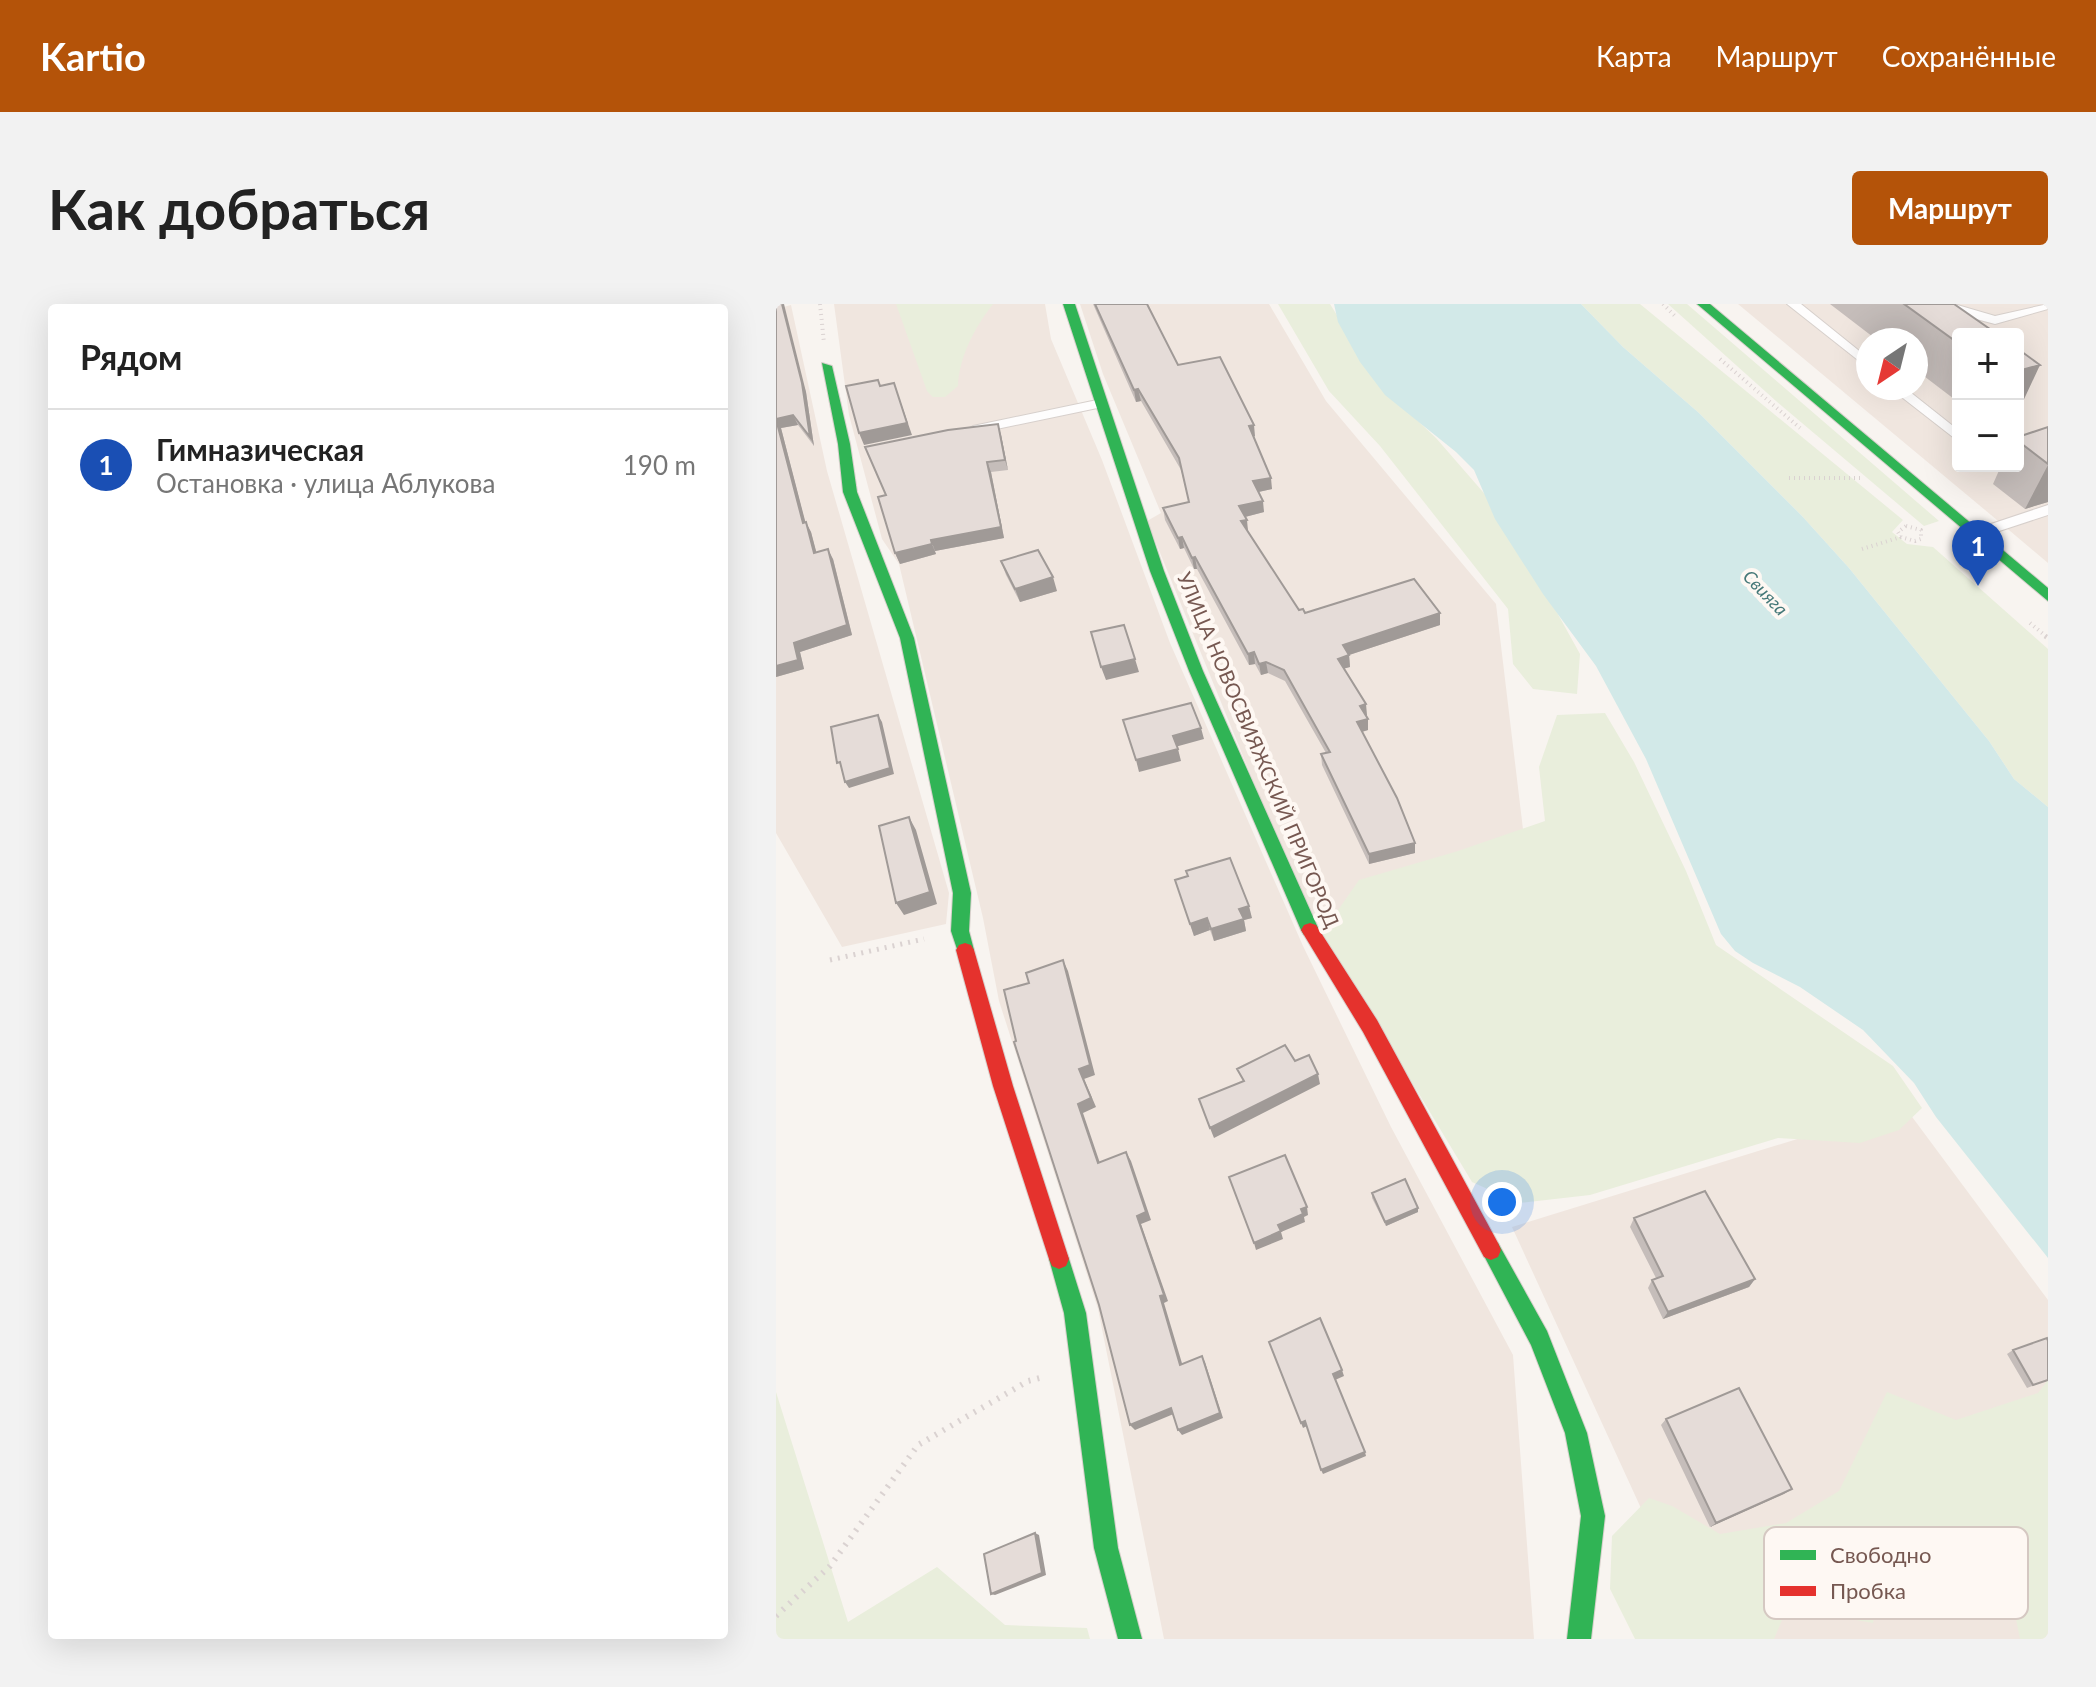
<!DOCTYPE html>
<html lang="ru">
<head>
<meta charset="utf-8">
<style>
  body { margin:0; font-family:Lato,sans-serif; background:#f2f2f2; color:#222 }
  .controls { position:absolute; right:24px; top:24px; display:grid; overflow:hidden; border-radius:8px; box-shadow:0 8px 32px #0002 }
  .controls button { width:72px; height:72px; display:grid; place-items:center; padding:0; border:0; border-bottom:2px solid #e0e0e0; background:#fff; color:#222; font:40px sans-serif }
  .compass { position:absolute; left:1080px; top:24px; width:72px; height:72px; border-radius:50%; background:#fff; box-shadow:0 8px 32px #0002; rotate:215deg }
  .you { position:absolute; left:726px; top:898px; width:28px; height:28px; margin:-20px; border:6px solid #fff; border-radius:50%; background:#1a73e8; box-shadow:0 0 0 12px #1a73e833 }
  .badge { display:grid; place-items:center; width:52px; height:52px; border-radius:50%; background:#b45309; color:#fff; font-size:26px; font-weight:700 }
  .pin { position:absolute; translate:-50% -66px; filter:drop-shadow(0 2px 4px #0008) }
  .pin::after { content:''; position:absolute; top:42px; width:28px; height:24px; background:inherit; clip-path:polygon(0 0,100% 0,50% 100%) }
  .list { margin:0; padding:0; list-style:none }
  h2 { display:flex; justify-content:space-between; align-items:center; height:104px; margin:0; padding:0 32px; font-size:34px }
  h2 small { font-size:26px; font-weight:400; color:#767676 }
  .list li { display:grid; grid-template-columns:52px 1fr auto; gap:24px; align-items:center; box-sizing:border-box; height:112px; padding:0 32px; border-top:2px solid #e0e0e0 }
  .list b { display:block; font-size:30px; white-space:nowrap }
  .list p { margin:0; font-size:26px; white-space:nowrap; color:#767676 }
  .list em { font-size:26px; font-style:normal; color:#767676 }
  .map { position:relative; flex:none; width:1272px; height:1335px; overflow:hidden; border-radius:8px }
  header { display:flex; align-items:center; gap:48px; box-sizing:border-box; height:112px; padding:0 40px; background:#b45309; color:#fff }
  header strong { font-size:38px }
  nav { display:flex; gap:44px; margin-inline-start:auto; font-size:28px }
  .intro { display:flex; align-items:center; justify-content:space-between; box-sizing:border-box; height:192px; padding:0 48px }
  h1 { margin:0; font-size:56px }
  .button { padding:20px 36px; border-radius:8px; background:#b45309; color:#fff; font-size:28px; font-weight:700 }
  main { display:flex; gap:48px; padding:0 48px }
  aside { flex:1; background:#fff; border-radius:8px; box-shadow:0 8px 32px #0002 }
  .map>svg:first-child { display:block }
  .residential { fill:#f0e6df; fill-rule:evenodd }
  .green { fill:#e9eedc }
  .water { fill:#d2e9e8 }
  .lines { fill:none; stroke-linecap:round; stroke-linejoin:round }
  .lane-casing { stroke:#d7d0cc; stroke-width:2 }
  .fast-casing { stroke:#d8d0cc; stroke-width:2 }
  .jam-casing { stroke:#d8d0cc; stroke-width:2 }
  .path-far2 { stroke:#dad2d1; stroke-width:4; stroke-dasharray:1 4; stroke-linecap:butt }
  .path-far1 { stroke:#dad2d1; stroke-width:5; stroke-dasharray:2 6; stroke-linecap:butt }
  .path { stroke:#dad2d1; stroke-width:6; stroke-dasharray:2 7; stroke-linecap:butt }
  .lane { fill:#fefdfd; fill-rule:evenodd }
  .fast { fill:#30b455; fill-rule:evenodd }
  .jam { fill:#e5322d; fill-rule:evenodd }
  .wall { fill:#c5bdba }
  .shaded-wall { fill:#a09a97 }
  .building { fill:#e5dcd8; stroke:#a09a97; stroke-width:2 }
  .labels { text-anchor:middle; stroke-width:8; stroke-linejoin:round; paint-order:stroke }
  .far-water-label { font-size:18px; font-style:italic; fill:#457878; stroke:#fef8f3 }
  .street-label { font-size:20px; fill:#765851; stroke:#fef8f3 }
  .key { fill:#fef8f3; stroke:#d5c8c2; stroke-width:2 }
  .key-label { font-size:22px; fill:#765851 }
</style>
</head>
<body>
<header>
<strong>Kartio</strong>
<nav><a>Карта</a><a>Маршрут</a><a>Сохранённые</a></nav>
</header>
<div class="intro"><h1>Как добраться</h1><a class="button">Маршрут</a></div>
<main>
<aside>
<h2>Рядом<small></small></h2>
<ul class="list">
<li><span class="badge" style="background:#1a4fb4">1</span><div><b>Гимназическая</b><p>Остановка · улица Аблукова</p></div><em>190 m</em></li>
</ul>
</aside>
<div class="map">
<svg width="1272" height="1335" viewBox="0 0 1272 1335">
  <rect width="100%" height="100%" fill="#f8f4f0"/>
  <!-- residential -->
  <path class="residential" d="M58,0H269L275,35L326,156L394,339L527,642L615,823L737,1051L758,1335H388L322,1005L223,697L207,614L123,260L106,235L73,111Z
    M304,0H493L550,97L720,300L749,542L534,616L371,217L385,209L327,70Z
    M962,0H1272V259L1227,221ZM1182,30H1242V162H1182ZM1092,36H1140V84H1092Z
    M15,1L51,167L173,589L170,620L66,643L0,529V5Z
    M1128,802L1272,996V1335H925L736,923Z"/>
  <!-- green -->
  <path class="green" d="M120,0H217C199,23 183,53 182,82L169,93H157L151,87Z
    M502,0H554L605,82L660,134L727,211L804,350L801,390L757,385L737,360L732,305L604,142L553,87Z
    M805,0H864L1127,216L1116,228L1131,240L1157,243L1272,345V503L1238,475L1213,437L1073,264L1026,212L923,109L847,43Z
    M892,0H911L1163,217L1148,222L1000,97Z
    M829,409L858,458L910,567L940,641L1117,762L1146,804L1123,826L1084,839L1002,834L814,891L743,899L696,878L546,629L583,576L682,547L769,517L763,463L781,411Z
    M1272,1076V1335H1244L1238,1305L1153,1230L1105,1245L1097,1319L1011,1304L998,1335H859L834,1285L836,1232L873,1194L896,1202L944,1230L1010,1219L1063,1187L1111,1088L1180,1116L1262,1089Z
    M0,1088L72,1318L161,1263L229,1321L311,1324L314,1335H0Z"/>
  <!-- water -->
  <path class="water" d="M558,0H805L847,43L923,109L1026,212L1073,264L1213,437L1238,475L1272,503V954L1160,813L1138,779L1087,726L1024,683L977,659L959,647L945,630L870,455L820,362L767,290L719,215L698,166L680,148L609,91L584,58L562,18Z"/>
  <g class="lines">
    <!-- lane casing -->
    <g class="lane-casing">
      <path id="lane" d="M1011,0H1025L1092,54V64Z
        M1178,0L1219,12L1272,0V5L1219,20L1159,4L1165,0Z
        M1114,84H1129L1182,126V137Z
        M326,95L331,96V102L197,130L190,126L197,122Z
        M1272,201V211L1199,235L1191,230L1194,227Z"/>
    </g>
    <!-- fast casing -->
    <g class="fast-casing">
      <path id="fast" d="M287,0H299L388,267L427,367L543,626L540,631H528L525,626L413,367L374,267Z
        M921,0H934L1272,284V297Z
        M46,59L56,62L74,140L81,188L138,334L195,589L193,627L198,646L195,651H183L175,627L177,589L124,334L67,188L62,140Z
        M715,936L722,939L771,1027L811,1129L829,1212L815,1335H791L805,1212L789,1129L755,1041L705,946L708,939Z
        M283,945L290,948L293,955L310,1009L342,1244L366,1335H342L318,1244L288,1009L273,955L276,948Z"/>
    </g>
    <!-- jam casing -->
    <g class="jam-casing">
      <path id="jam" d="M534,619L540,621L601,716L722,939L725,946L722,953L715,956L708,953L587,728L528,631L525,626L528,621Z
        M189,639L195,641L198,646L237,782L293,955L290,962L283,965L276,962L273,955L217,782L180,646L183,641Z"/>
    </g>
    <!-- path-far2 -->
    <path class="path-far2" d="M44,0L48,39
      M887,0L899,12
      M944,55L1024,124
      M1013,174H1085
      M1130,222L1145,226V235L1139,237L1125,233L1122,228Z
      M1086,245L1125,233
      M1254,319L1272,334"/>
    <!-- path-far1 -->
    <path class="path-far1" d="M1269,332L1272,334
      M54,656L148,635"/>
    <!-- path -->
    <path class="path" d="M0,1312L54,1262L142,1141L252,1077L264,1074"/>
    <!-- lane -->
    <use href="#lane" class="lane"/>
    <!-- fast -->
    <use href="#fast" class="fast"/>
    <!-- jam -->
    <use href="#jam" class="jam"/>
  </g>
  <!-- wall -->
  <path class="wall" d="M0,0L30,88L38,142L22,121L5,124L29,218L35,228L40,248L57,255L76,331L24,348L28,365L0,373Z
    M317,0H371L402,61L479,132L478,133L496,185L482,188L488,208L469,213L472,227L523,306L529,309H664V321L573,351L574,363L568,364L590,400V411L592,426L586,428L639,549L593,560L546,461L545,450L550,449L509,377L492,369L485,371L479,360L473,361L421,265H418L408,244L404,245L389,216L387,204L413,198L405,166L365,97L360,98Z
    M1054,0H1178L1182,30V98L1140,66V36H1101Z
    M1272,123V198L1249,205L1217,180L1225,162H1242V133Z
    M225,131L232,166L215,168L228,234L159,247L160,250L124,260L119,249L109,191Z
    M225,257L281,287L244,298L230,271Z
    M410,567L476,614L468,616L470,627L438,637L434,626L418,632L399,576L412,572Z
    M596,889L642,908L610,922L596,894Z
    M858,914L979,975L973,983L887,1015L872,984L876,976L880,974L854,923Z
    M1272,1037V1076L1251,1084L1231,1050L1237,1046Z
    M890,1115L1016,1185L934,1223L885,1121Z"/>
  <!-- shaded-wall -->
  <path class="shaded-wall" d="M6,0H8L30,88L38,142L34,133Z
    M1264,61L1243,106H1242V67Z
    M118,79L136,131L88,141L83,129Z
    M362,85L365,97L360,98L358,86Z
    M17,111L22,121L5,124L32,228L27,219L0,115Z
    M222,120L225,131L232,166L229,156Z
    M478,121L479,132L474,133L473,122Z
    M211,158L215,168L228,234L159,247L155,236Z
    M1272,161V198L1249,205Z
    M495,174L496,185L478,189L477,177Z
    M487,197L488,208L465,214L463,202Z
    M471,216L472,227L465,217Z
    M30,218L35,228L43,258L38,249Z
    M406,233L408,244L404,245L402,234Z
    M156,240L160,250L124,260L119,249Z
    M52,245L57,255L76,331L24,348L28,365L0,373V362L18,339Z
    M419,253L421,265H418L416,254Z
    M277,273L281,287L244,298L239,285Z
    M664,309V321L567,353V341Z
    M478,348L479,360L473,361L472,350Z
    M573,351L574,363L563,366L562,355Z
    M359,355L363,368L330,376L325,363Z
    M490,358L492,369L485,371L483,360Z
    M590,400L591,411L585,413L584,402Z
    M102,411L106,418L118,470L73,484L69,478Z
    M592,415V426L582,429L581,418Z
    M425,424L428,435L399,443L397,432Z
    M402,445L405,457L363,468L360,456Z
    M133,513L140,526L161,600L128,611L120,599Z
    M639,539V549L593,560V550Z
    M473,602L476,614L468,616L470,627L438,637L435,625L463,605Z
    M431,614L434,626L418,632L414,620Z
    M287,656L292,667L319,771L308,775L320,803L307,809L327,868L322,859L302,800L303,765Z
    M542,770L544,780L438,834L434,824Z
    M350,848L355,857L375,916L365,920L392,997L388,999L408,1066L404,1061L361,912Z
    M531,903L532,911L528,913L529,918L505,928L507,935L480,946L478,939L525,905Z
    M642,904V908L610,922L609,918Z
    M979,975L973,983L887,1015L892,1008Z
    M426,1052L429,1058L447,1114L406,1131L402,1126Z
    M566,1066L568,1072L559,1076L557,1070Z
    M395,1104L400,1109L359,1126L354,1121Z
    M529,1117L531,1122L527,1124L525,1119Z
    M589,1148L590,1152L547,1170L545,1166Z
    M1016,1185L1008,1190L934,1223L940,1219Z
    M259,1229L263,1231L270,1271L219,1291L215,1290Z"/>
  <!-- building -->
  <path class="building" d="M0,0H6L26,79L34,133L17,111L0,115L27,219L30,218L38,249L52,245L71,321L18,339L22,356L0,362Z
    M319,0H371L402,61L444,53L478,121L473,122L495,174L477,177L487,197L463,202L471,216L465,217L523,306L527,305L529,309L638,275L664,309L567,341L573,351L562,355L590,400L584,402L592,415L581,418L621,494L639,539L593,550L545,450L554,448L508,366L490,358L483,360L478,348L472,350L419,253L416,254L406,233L402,234L387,204L413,198L403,154L362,85L358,86Z
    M1128,0H1178L1221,30H1182V39Z
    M1242,45L1264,61L1242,67Z
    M102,76L104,82L118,79L131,119L83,129L70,82Z
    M222,120L229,156L211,158L225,223L155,236L156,240L119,249L102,193L110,191L89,143L172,126Z
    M1272,123V160L1242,137V133Z
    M262,246L277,273L239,285L225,257Z
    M348,321L359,355L325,363L315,328Z
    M415,399L425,424L397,432L402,445L360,456L347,416Z
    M102,411L114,464L69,478L64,458L61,459L55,423Z
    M133,513L154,588L120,599L103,522Z
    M454,554L473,602L463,605L468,615L435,625L431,614L414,620L399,576L412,572L410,567Z
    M287,656L314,761L303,765L315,794L302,800L322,859L350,848L370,908L361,912L388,991L384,992L404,1061L426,1052L444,1109L402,1126L395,1104L354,1121L323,1001L238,738L240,737L228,686L253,679L250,669Z
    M509,741L519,757L533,751L542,770L434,824L423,795L468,777L461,765Z
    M509,851L531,903L525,905L527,910L502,921L505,927L478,939L453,873Z
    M629,875L642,904L609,918L596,889Z
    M929,887L979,975L892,1008L876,976L887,972L858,914Z
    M544,1014L566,1066L557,1070L589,1148L545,1166L529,1117L525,1119L493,1038Z
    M1271,1034L1272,1037V1076L1257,1081L1237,1046Z
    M963,1084L1016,1185L940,1219L890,1115Z
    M259,1229L266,1269L215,1290L208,1250Z"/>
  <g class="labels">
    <!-- far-water labels -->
    <g class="far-water-label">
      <text transform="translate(989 289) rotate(46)" y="6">Свияга</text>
    </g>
    <!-- street labels -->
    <g class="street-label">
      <text transform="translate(482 446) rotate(67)" y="7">УЛИЦА НОВОСВИЯЖСКИЙ ПРИГОРОД</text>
    </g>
  </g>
  <!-- legend -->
  <rect x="988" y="1223" width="264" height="92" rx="12" class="key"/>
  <rect x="1004" y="1246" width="36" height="10" fill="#30b455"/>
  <rect x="1004" y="1282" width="36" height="10" fill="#e5322d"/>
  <g class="key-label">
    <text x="1054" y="1259">Свободно</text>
    <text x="1054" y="1295">Пробка</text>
  </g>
</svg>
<div class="controls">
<button>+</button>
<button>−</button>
</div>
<svg class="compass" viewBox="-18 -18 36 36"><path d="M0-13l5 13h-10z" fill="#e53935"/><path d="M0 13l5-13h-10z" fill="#767676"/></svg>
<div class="you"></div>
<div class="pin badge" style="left:1202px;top:282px;background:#1a4fb4">1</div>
</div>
</main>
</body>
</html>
